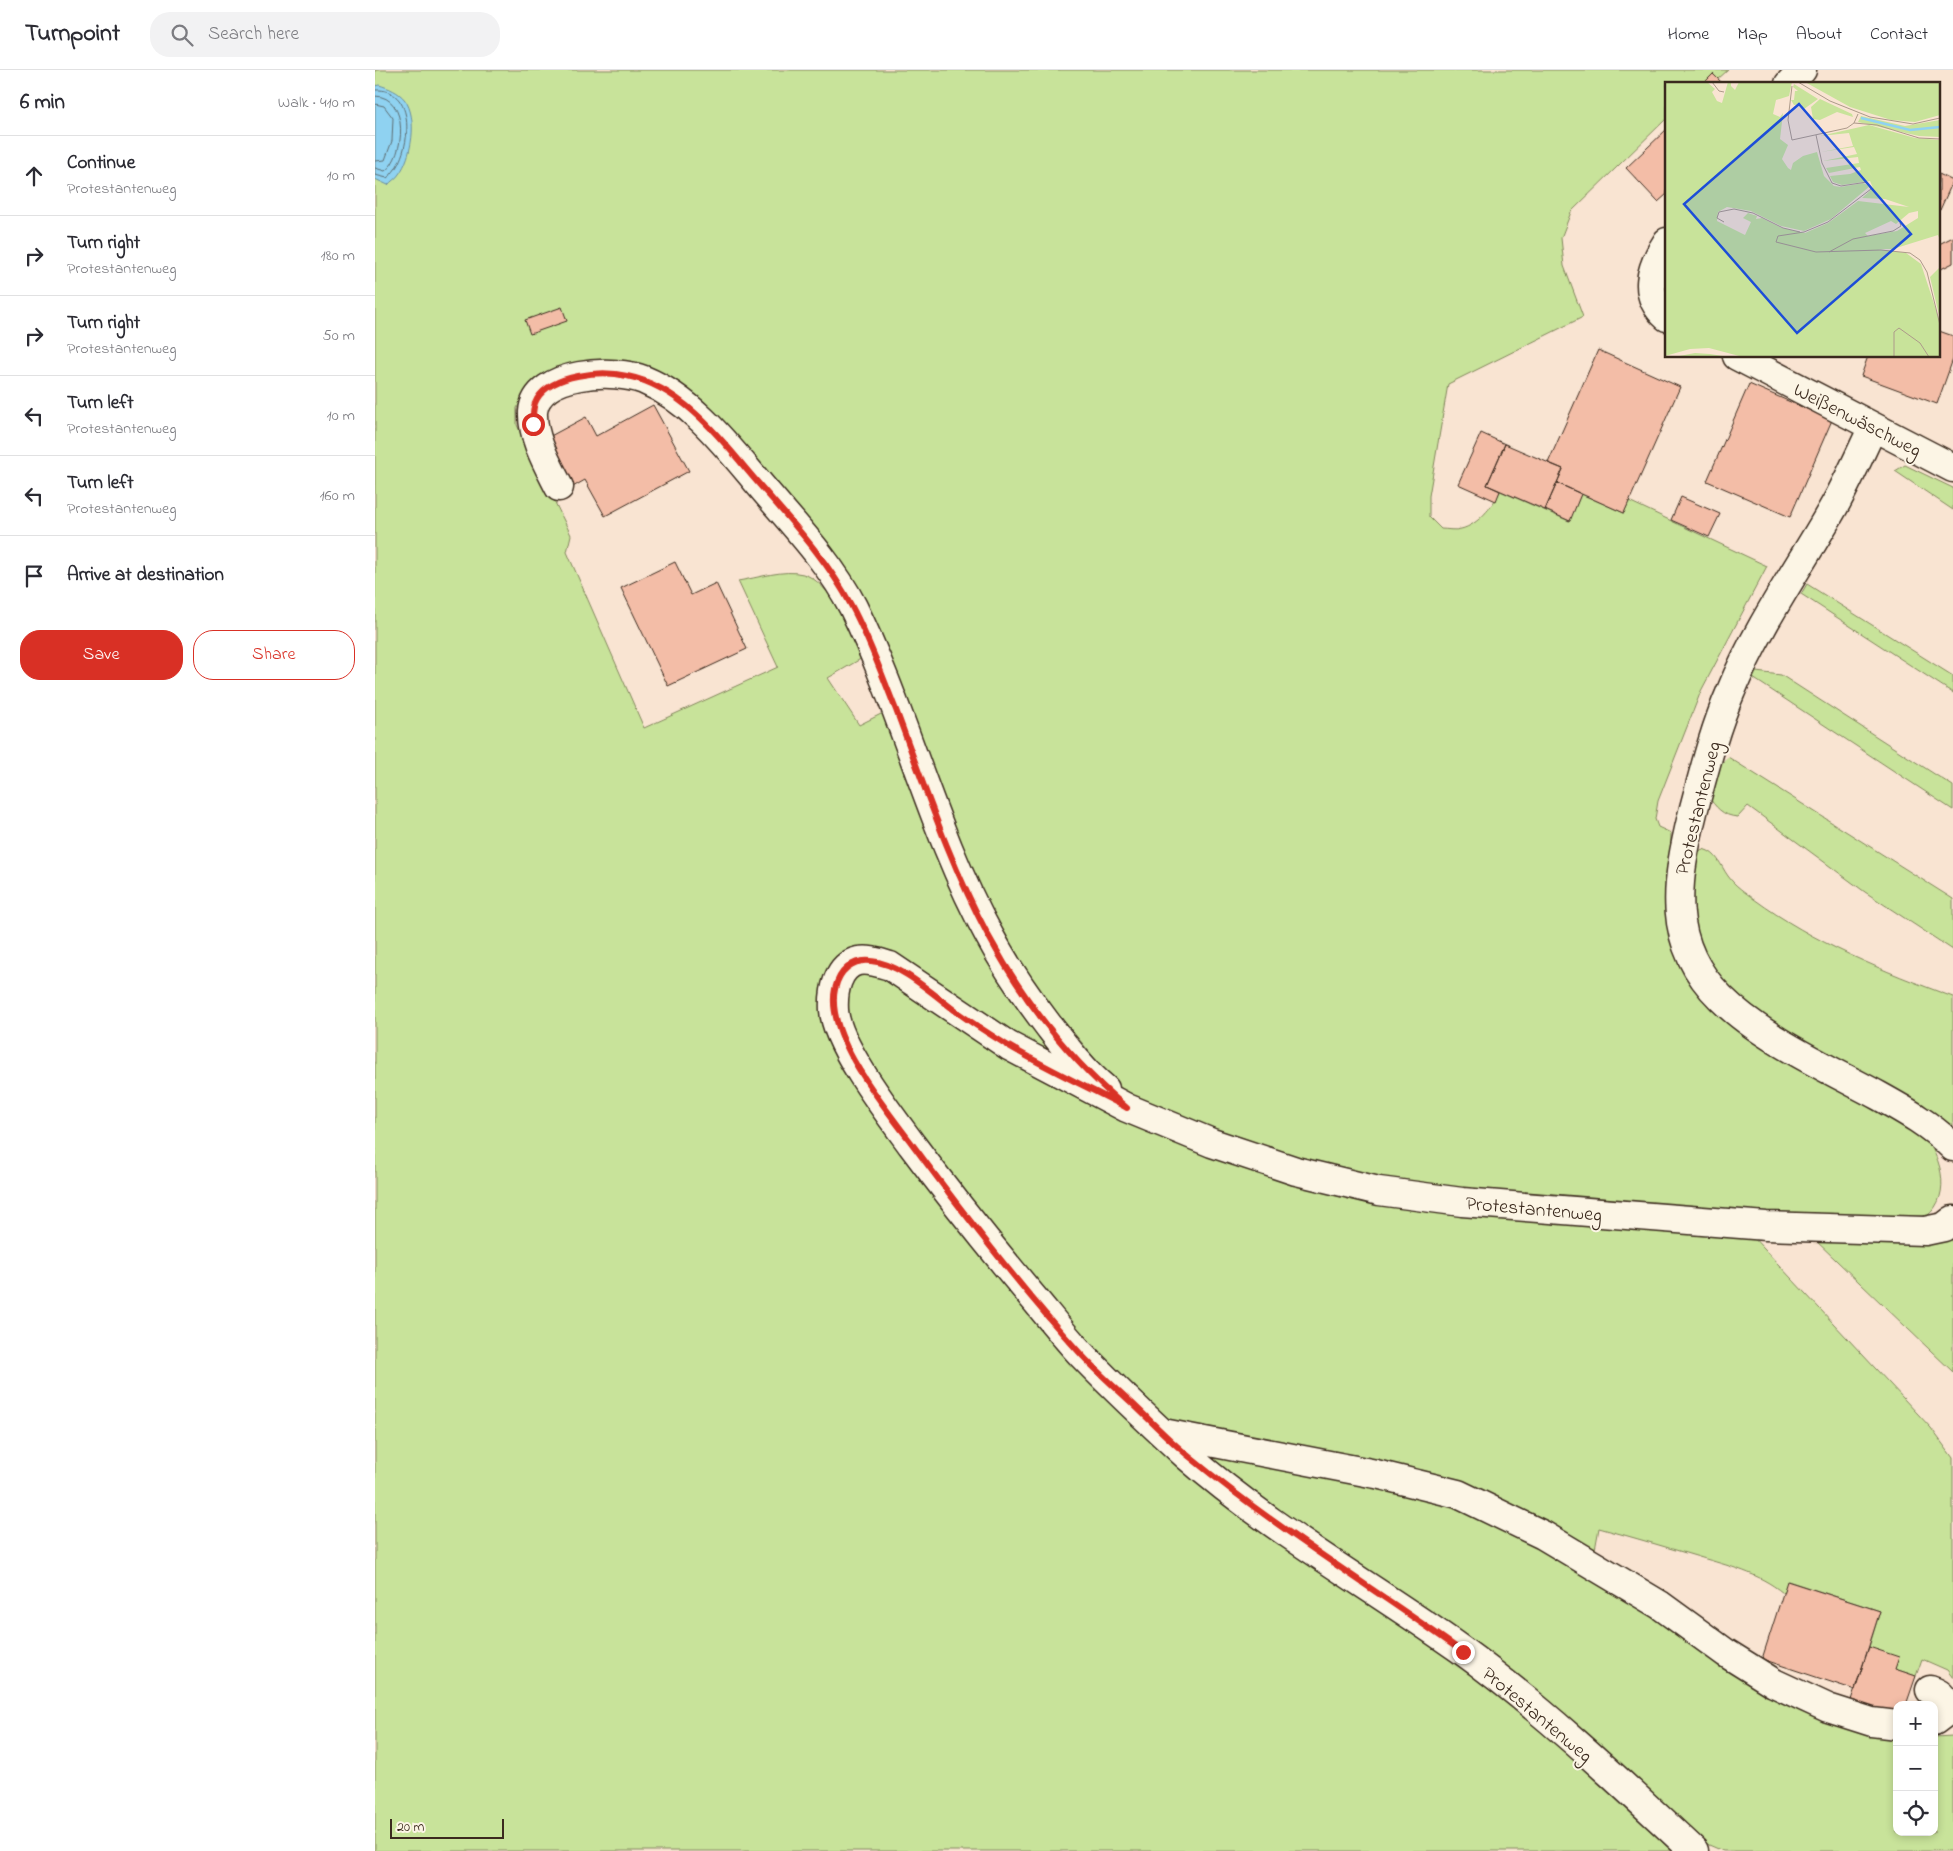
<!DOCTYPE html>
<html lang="en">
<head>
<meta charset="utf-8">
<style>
  body { margin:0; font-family:"Indie Flower",sans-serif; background:#f2f2f3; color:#2b2b33 }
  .controls { position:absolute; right:15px; bottom:15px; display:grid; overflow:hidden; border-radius:10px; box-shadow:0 2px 8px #0003 }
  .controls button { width:45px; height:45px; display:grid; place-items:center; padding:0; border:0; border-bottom:1px solid #e1e1e2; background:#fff; color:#2b2b33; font:25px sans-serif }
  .scale { position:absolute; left:15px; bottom:12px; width:114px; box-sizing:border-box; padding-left:5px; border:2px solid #3b2a1e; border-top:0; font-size:14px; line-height:18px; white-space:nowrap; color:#3b2a1e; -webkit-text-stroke:4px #fcf5e5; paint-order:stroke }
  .stop { position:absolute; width:15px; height:15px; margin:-11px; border:4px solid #d93025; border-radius:50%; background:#fff }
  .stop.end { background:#d93025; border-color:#fff; box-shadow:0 1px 5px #0008 }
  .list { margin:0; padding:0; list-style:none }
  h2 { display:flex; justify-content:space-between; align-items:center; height:65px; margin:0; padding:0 20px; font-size:21px }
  h2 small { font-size:16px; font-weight:400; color:#7c7c81 }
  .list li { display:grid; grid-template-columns:32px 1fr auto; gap:15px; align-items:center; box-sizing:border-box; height:80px; padding:0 20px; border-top:1px solid #e1e1e2 }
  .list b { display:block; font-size:19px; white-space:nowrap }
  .list p { margin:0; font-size:16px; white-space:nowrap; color:#7c7c81 }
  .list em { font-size:16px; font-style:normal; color:#7c7c81 }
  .actions { display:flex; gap:10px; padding:15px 20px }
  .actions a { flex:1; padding:11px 0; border:1px solid #d93025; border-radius:20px; text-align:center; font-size:18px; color:#d93025 }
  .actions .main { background:#d93025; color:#fff }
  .icon { flex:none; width:28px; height:28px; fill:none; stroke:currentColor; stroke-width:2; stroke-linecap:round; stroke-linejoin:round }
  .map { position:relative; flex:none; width:1578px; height:1781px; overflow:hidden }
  header { display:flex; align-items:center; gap:30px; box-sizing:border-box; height:70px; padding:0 25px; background:#fff; border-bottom:1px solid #e1e1e2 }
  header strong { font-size:24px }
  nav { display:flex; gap:28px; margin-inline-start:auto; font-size:18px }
  .search { width:350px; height:45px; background:#f2f2f3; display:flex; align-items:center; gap:12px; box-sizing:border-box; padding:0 18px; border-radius:20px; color:#7c7c81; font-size:19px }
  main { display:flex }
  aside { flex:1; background:#fff }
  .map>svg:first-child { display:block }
  .green { fill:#c8e39a; stroke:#82865c }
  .water { fill:#8fd2f1; stroke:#6d8f9d }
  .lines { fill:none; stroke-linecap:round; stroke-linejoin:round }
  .shore { stroke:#5d6d72; stroke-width:1 }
  .building { fill:#f3bda7; stroke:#3b2a1e }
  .minor-casing { stroke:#3b2a1e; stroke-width:31 }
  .minor { stroke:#fcf5e5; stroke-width:28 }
  .route { stroke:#d93025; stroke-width:6 }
  .labels { text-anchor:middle; stroke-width:4; stroke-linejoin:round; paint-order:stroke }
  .street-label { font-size:20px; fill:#3b2a1e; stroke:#fcf5e5 }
  .inset-river { fill:none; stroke:#8fd2f1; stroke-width:2.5 }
  .inset-road { fill:none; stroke:#ad9a8a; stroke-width:1 }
  .view { fill:#1d4ed8; fill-opacity:0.15; stroke:#1d4ed8; stroke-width:2.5 }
  .inset-edge { fill:none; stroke:#3b2a1e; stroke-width:2.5 }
</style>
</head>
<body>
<header>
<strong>Turnpoint</strong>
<div class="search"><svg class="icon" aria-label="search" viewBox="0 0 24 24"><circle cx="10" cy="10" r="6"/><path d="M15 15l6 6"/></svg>Search here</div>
<nav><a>Home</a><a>Map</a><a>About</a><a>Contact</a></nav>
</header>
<main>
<aside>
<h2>6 min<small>Walk · 410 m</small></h2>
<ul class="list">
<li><svg class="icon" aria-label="ahead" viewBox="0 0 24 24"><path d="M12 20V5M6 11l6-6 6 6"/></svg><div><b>Continue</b><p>Protestantenweg</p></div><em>10 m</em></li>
<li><svg class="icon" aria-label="right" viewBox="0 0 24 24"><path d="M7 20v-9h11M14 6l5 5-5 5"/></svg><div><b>Turn right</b><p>Protestantenweg</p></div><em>180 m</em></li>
<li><svg class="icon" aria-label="right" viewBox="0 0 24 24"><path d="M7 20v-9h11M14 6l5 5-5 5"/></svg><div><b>Turn right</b><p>Protestantenweg</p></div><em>50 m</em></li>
<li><svg class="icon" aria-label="left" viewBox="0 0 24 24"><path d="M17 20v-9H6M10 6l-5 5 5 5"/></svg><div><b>Turn left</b><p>Protestantenweg</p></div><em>10 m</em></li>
<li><svg class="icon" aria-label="left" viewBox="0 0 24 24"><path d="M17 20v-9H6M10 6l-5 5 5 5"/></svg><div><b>Turn left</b><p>Protestantenweg</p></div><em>160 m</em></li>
<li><svg class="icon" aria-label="arrive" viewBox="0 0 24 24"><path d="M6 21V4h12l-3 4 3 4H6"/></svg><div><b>Arrive at destination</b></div></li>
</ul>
<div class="actions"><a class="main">Save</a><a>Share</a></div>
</aside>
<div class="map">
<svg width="1578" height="1781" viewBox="0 0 1578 1781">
  <rect width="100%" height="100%" fill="#f9e4d2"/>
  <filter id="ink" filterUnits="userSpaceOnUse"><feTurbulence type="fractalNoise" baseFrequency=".02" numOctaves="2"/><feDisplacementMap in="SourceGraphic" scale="10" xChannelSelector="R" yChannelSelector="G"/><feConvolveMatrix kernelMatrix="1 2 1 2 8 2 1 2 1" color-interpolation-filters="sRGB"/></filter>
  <g filter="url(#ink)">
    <!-- green -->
    <path class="green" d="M0,0H1353L1343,9L1338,4L1328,14H1292V48L1196,142L1186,168L1189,196L1208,247L1073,314L1054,426V447L1066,459C1072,459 1080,461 1086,459C1103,455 1118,436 1125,421L1194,451L1206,424L1249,443L1254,431L1392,496L1326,621L1283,731L1280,749L1283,757L1296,763L1294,849L1302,882L1541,1058C1567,1082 1578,1125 1552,1146L1458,1148L1046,1116L980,1105L824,1058L755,1025L740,1013L670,928L638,882L610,835L504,566L271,300L149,326L142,338V355L196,465L192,482L269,658L403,597L363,511C382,508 409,499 428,504C455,511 477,563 489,587L453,608L484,655L508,643L558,775L716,1020L1001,1132L1106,1148L1375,1164L1556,1358L1578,1388V1608L1572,1600L1547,1589L1541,1606L1520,1599L1494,1577L1505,1541L1413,1511L1408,1523C1384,1503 1354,1496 1324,1487C1291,1477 1257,1467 1224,1458L1215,1507L1522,1666V1762H1559V1667L1578,1666V1781H1348L1334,1775L1217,1673L1201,1693L1297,1781H0Z
      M1530,395L1578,418V440L1520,401Z
      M1432,514L1578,606V623L1426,524Z
      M1381,602L1406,605L1578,716V740L1378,608Z
      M1353,687L1578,829V880L1490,822L1373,736L1363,747C1347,746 1341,737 1332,725L1339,700Z
      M1328,779C1343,783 1345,795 1353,806C1360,816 1370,822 1379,829C1439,873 1508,901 1578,927V1058L1394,951L1361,926L1329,888L1316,844L1320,783Z
      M1438,1168L1578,1170V1302Z"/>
    <!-- water -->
    <path class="water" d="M4,15C14,18 24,22 30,30C43,48 37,87 24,104C22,108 16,111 13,115L0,109V16Z"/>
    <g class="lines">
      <!-- shore -->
      <path class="shore" d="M0,20C45,17 36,90 12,108L0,105
        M0,26C35,26 30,87 10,101L0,98
        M0,34L9,36L18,48L17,71L10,90L0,91"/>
    </g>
    <!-- building -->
    <path class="building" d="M1338,4L1348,14H1328Z
      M1292,59V124L1283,132L1251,98Z
      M1564,104L1578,111L1565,140H1564Z
      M1578,167V193L1564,200V174Z
      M187,237L192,251L155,264L150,250Z
      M1564,261L1578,266V289L1562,334L1486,306L1493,286H1564Z
      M1223,280L1305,317L1249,443L1182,413L1188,399L1173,393Z
      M1374,314L1457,350L1415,447L1332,411Z
      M278,335L314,401L230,446L210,410L196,418L170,369L211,347L221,366Z
      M1106,363L1130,374L1112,415L1125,421L1121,431L1083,414Z
      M1130,374L1188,399L1170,440L1112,415Z
      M1182,413L1206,424L1195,451L1170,440Z
      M1306,427L1345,444L1334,467L1296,450Z
      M300,492L316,525L341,513L372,579L293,616L246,518Z
      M1412,1511L1505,1541L1480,1620L1387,1589Z
      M1494,1577L1524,1587L1520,1599L1541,1606L1531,1635H1522V1646L1476,1630Z"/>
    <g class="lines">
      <!-- minor casing -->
      <g class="minor-casing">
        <path id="minor" d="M1414,14L1427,0
          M1292,172C1276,197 1266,224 1292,247
          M1362,286L1578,398
          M1498,357C1486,382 1475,407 1462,431C1428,492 1382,556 1356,621C1339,660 1329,701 1318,742C1301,811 1290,873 1346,928C1386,968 1454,999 1504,1026C1531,1041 1556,1055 1578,1077
          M184,417C173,395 157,368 158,342C161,301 241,298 269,310C315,329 349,372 380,409C414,450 454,490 478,537C530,643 557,761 614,865C631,897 651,926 673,955C690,977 708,1001 730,1019
          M788,1363L1001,1404L1083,1424L1168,1465L1285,1535L1351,1583L1399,1613L1453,1638L1497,1652L1522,1655
          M1555,1620C1568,1624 1570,1628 1571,1642L1559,1651
          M1319,1781C1244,1711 1168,1639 1085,1579C994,1514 895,1459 811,1385C776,1353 740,1319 707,1285C689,1266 673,1245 656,1225C615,1176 575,1126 537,1075C515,1045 461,975 459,940C458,922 462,896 483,891C494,889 505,893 515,896L634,976L752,1038L837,1073L921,1101L1004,1121L1087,1132L1391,1156L1550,1161L1569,1157L1578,1150"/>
      </g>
      <!-- minor -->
      <use href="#minor" class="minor"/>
    </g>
  </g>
  <g class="lines" filter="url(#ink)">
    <!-- route -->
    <path class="route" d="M158,354C158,346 157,337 162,329C177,304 227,300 252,306C303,316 341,362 372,400C408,443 450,485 476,535C494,568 507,605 521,640C549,715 575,794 613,865C648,930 695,990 752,1038C712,1017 671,998 632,975C618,966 603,957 589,947C564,930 527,893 496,891C477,889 464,901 460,919C450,965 508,1035 535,1071C588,1143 643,1215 704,1282C721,1301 741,1318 759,1335C778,1353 796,1372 816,1388C902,1459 997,1517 1088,1582"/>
  </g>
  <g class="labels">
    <!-- street labels -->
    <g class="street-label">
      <text transform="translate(1483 349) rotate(27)" y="7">Weißenwäschweg</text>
      <text transform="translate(1322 738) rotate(-76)" y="7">Protestantenweg</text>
      <text transform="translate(1159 1138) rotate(5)" y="7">Protestantenweg</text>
      <text transform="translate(1163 1644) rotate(40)" y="7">Protestantenweg</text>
    </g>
  </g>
  <!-- overview -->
  <g transform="translate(1290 12)">
    <rect width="275" height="275" fill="#f9e4d2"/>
    <path d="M0,0H42L50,7L47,10L52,19L57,21L63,0H66V4L70,8L74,0H127L124,14L111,18L108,32L115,35L118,31L115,57L123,63L117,77L123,86L126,88L128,81L138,74L152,70L159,94L169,104L176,105L198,101L205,104L166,137L139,149L116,144L86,129L62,125L53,130L52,139L80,153L86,140L78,136L83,131L92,134L91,137L97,136L117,146L140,151L163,141L193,119L244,125L220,117L197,116L208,106L205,99L177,103L168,100L165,94L185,92L196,88L195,85L164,91L161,86L194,81L193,75L158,79L192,72L189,65L156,70L188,64L184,51L155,54L204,43L250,56L275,58V158L273,153L228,167H213L241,171L256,182L275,240V275H78L44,266L25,267L0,274ZM253,129V136L232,149L203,154L200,151L226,139L231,142L244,131ZM140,0H275V33L250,40L226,38L185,25ZM129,2L153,17L139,27L136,22L129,23L126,18H129L130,9H133L128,5ZM155,17L187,32L188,35L172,30L155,38L148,37L146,25ZM196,34L240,44L275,38V55L254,54L193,40ZM275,185V237L265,195ZM30,271L45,272L64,275H9Z" fill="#c8e39a" fill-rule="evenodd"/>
    <path class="inset-river" d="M196,36L245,48L275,45"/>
    <path class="inset-road" d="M47,0L54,9L59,10M133,0L165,19L205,35L248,42L275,36M127,4L123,38L127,58L182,46L189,41L193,32M189,41L212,43L254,56L275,57M151,53L157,81L167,101L176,104L202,100L206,107L163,140L139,150L113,154L111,160L151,170L216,168L245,171L255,178L262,190L275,243M59,140L52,136L54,130L69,127L88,131L118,146L135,150M164,170L188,157L228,149L236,144L235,141M229,275V250L234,246L255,261L264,275"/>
    <path class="view" d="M134,22L246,152L132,251L19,122Z"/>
    <rect width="275" height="275" class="inset-edge"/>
  </g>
</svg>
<div class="controls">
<button>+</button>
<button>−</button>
<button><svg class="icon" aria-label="locate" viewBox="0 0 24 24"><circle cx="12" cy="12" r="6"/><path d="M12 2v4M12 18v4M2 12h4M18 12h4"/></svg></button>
</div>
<div class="scale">20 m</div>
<div class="stop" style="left:158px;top:354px"></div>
<div class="stop end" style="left:1088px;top:1582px"></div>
</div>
</main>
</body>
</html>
